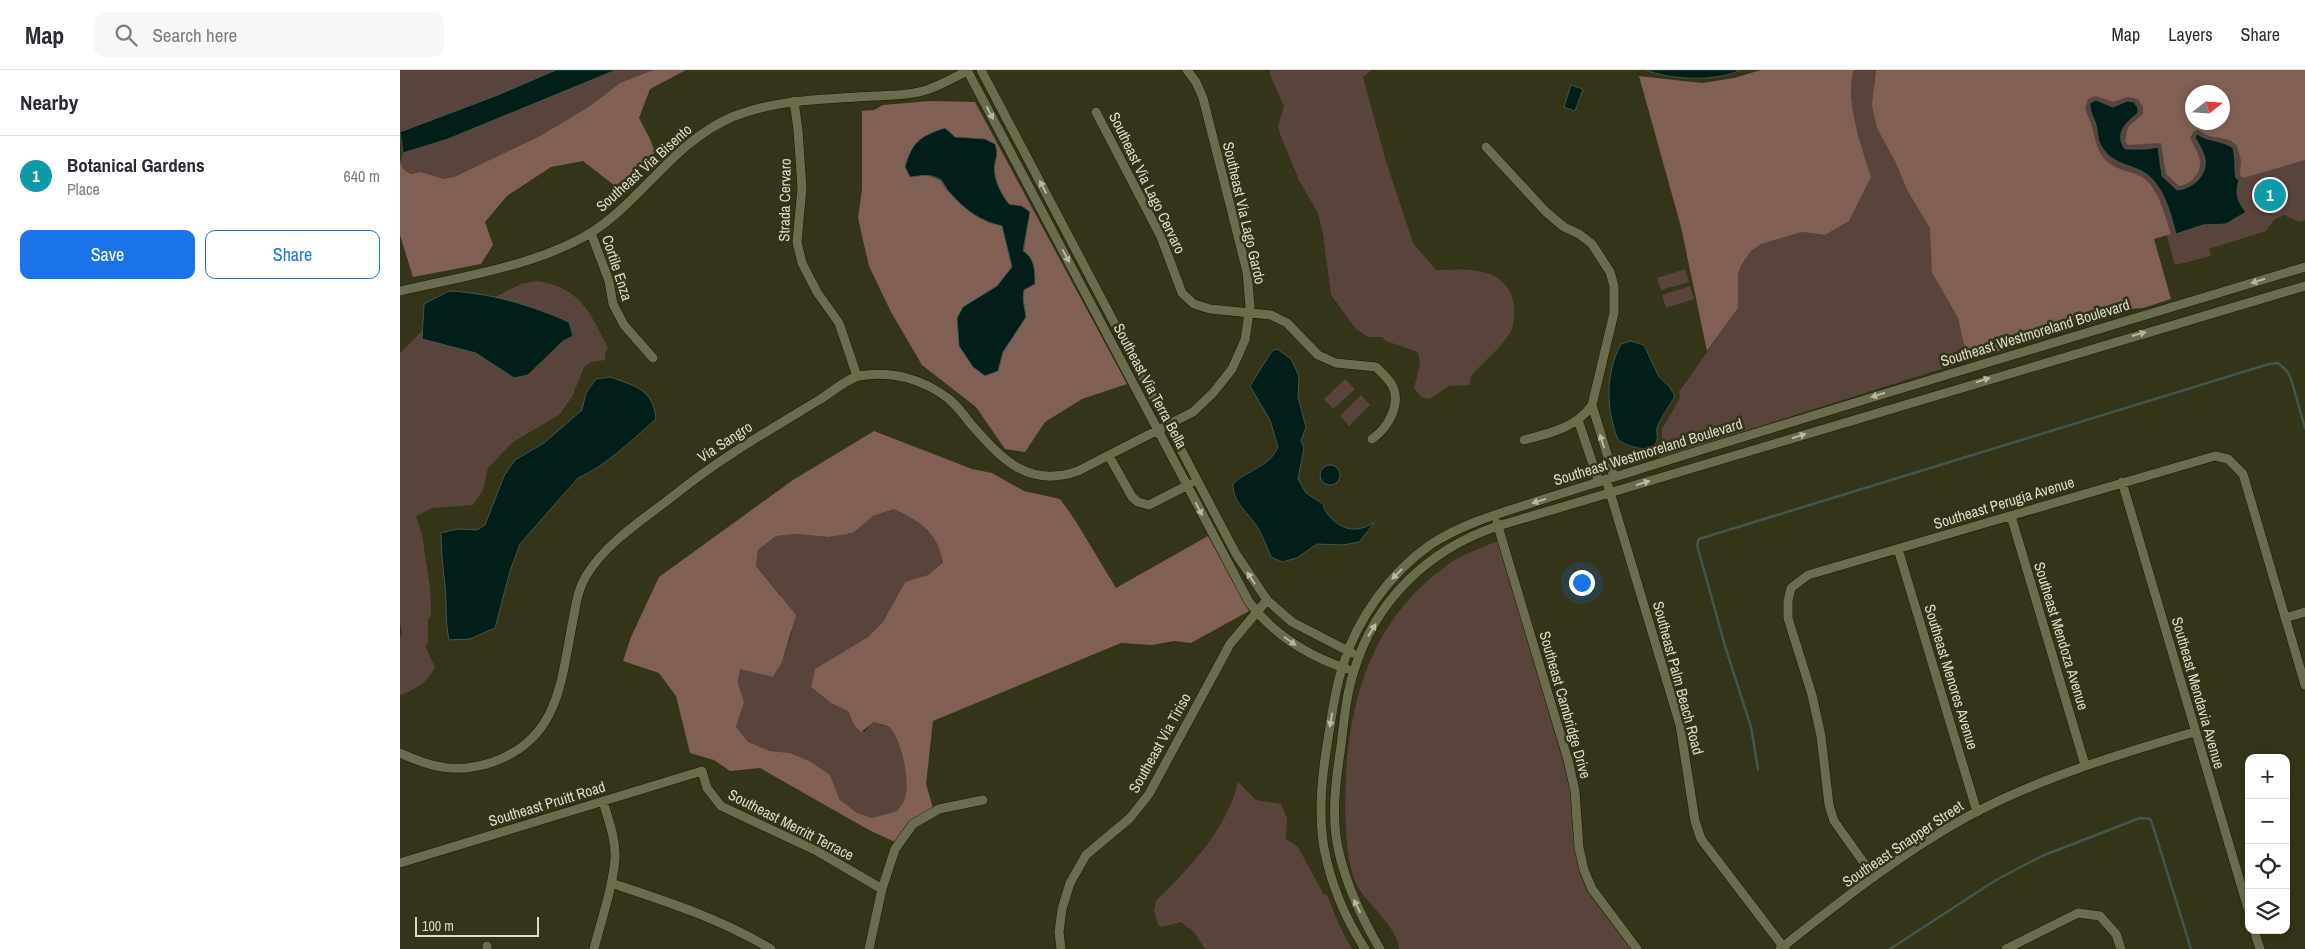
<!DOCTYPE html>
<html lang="en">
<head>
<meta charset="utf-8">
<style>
  body { margin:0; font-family:"Archivo Narrow",sans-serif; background:#f7f7f7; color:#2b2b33 }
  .controls { position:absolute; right:15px; bottom:15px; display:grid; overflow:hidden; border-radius:10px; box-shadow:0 2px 8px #0003 }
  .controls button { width:45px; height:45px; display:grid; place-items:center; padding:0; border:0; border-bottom:1px solid #e1e1e2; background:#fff; color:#2b2b33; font:25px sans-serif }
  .compass { position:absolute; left:1785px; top:15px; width:45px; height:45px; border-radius:50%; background:#fff; box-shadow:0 2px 8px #0003; rotate:73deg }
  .scale { position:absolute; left:15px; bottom:12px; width:124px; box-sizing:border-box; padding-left:5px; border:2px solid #d9daca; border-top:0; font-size:14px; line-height:18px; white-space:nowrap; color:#d9daca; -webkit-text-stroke:4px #333418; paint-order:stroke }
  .you { position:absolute; left:1181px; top:512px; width:18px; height:18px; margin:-12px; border:4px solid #fff; border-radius:50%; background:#1a73e8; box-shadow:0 0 0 8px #1a73e833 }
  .badge { display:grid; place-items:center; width:32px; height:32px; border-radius:50%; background:#1a73e8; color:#fff; font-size:16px; font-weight:700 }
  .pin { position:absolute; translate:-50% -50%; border:2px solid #fff; box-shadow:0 1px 5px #0006 }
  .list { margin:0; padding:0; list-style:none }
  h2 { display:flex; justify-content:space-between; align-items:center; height:65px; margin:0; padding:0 20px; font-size:21px }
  h2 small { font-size:16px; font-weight:400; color:#7c7c81 }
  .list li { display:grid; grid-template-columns:32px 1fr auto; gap:15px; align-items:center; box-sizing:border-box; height:80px; padding:0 20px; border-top:1px solid #e1e1e2 }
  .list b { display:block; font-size:19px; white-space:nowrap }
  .list p { margin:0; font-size:16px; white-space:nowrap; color:#7c7c81 }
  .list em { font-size:16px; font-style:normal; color:#7c7c81 }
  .actions { display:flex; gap:10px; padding:15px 20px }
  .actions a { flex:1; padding:11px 0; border:1px solid #1a73e8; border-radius:10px; text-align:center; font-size:18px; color:#1a73e8 }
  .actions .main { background:#1a73e8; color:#fff }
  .icon { flex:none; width:28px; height:28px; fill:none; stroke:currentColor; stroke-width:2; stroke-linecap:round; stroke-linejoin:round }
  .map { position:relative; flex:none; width:1905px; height:879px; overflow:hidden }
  header { display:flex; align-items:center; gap:30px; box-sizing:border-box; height:70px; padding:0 25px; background:#fff; border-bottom:1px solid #e1e1e2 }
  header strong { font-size:24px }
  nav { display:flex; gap:28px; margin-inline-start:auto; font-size:18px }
  .search { width:350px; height:45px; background:#f7f7f7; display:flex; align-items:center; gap:12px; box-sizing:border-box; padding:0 18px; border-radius:10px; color:#7c7c81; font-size:19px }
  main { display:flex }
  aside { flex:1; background:#fff }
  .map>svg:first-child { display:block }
  .green { fill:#59443d; fill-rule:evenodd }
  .forest { fill:#806055; fill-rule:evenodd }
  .water { fill:#011e18; stroke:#42564d }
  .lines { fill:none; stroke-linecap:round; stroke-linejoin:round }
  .stream { stroke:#42564d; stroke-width:2.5 }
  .minor-casing { stroke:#1b1b01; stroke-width:10 }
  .minor { stroke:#6b6b4e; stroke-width:9 }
  .oneway { fill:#b8b9a5 }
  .labels { text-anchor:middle; stroke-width:5; stroke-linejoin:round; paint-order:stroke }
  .street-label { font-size:15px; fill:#d9daca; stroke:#333418 }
</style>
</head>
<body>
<header>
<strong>Map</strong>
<div class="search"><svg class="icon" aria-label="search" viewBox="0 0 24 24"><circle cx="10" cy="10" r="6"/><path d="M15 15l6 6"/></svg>Search here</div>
<nav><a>Map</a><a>Layers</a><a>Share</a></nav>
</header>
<main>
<aside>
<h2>Nearby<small></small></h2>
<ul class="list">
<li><span class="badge" style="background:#0f9aa8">1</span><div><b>Botanical Gardens</b><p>Place</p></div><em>640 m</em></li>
</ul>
<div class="actions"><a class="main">Save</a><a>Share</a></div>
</aside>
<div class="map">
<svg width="1905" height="879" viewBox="0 0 1905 879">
  <rect width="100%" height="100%" fill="#333418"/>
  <!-- green -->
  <path class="green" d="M0,0H156L98,25L0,62Z
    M216,0H253L220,13L190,36L140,66L54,107L44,109L21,102L11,104L4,100L0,92L3,83L48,69Z
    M870,0H972L963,7L985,88L1013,173L1036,200C1068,199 1109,196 1114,236C1115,243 1114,257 1110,263C1100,279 1083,292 1071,306L1070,315L1049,316L1030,329L1021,327L1014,318L1020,295L1018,282L986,271L982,267H968L956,259L931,225L923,164L918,143L899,110L880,64L878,56L884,36L870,5Z
    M1454,0H1476L1474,20L1495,91L1507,120L1531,158L1532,203L1558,248L1567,283L1563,292L1260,388L1256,379L1262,371V359L1280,328L1279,322L1338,238V203L1342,194L1351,180L1361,174L1402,162L1425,165L1449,151L1471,107C1462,77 1444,30 1454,0Z
    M1660,0H1905V150L1899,152L1884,145L1874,150L1866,161L1809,179L1811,186L1775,195L1766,163L1694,113ZM1792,22H1822V52H1792Z
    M1285,199L1289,212L1261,220L1257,208Z
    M136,211C180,217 190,242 208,278L205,284V290L191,292L184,297L172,327L159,345L113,372L88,398L83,420L73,435L32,438L16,446L22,465L30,517L31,545L28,550V573L25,576L35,597C29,611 15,620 0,625V567L2,564L0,552V283L22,261V269L76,283L114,308L128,305L163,271L173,266L169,252L143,241L95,227L121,214Z
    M1290,216L1294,229L1266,238L1262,225Z
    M945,309L955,319L933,339L924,329Z
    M961,325L970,335L949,356L940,346Z
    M494,439C520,452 537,461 543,491L528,505L505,512L483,552L468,567L415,599L411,617L431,633L448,641L454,655L464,662L474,652C480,656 486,653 491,659C502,671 510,713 505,728C504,732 500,737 497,741L472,748L457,743L440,730L430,705L390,683L370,681L348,672L336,657L344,632L338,613L340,598L373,607L382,592L392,563L380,524L356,496L358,480L376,466L397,464L428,467L453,463L473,446Z
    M1098,471L1163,691L1170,721L1175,779L1179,801L1187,821L1231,879H999C997,853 961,832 953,806C944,774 945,739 946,705C950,629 972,557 1032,507C1039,502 1046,495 1053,491C1067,483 1083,477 1098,471Z
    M838,712L856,730L881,734L887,748L886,769L898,777L924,825H927L940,857L952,879H805L794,862L781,852L762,857L758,855L754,841L756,831C790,797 827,759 838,712Z"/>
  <!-- forest -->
  <path class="forest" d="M253,0H286L250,19L239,48L250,69L255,82L245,94L215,116L183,91L151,97L107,126L85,152L93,175L81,194L13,207L0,165V92L4,100L11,104L21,102L44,109L54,107L140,66L190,36L220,13Z
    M1361,0H1454C1444,30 1462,77 1471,107L1449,151L1425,165L1402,162L1361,174L1351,181L1342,194L1338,203V238L1307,281L1281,157L1239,6L1302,13L1334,8Z
    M1476,0H1905V90L1843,108L1840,105L1841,90L1837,76L1830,70L1809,66L1798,60L1794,61L1790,68C1797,82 1807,95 1793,109C1788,113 1785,115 1779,116L1766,104L1761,73L1728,75L1725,71L1728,57L1743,44V37L1738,29L1727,27L1713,32L1696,26L1688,29L1685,39C1687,45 1690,50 1692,57C1697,76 1698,90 1720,99C1731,103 1742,104 1750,114C1761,128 1765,147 1771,164L1754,169L1771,229L1743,238L1719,240L1657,258L1652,255L1635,260L1629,272L1563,292L1566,283L1558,248L1532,203L1530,158L1507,120L1495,91L1477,58L1472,35ZM1822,22V52H1792V22Z
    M530,31L575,32L727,314L682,329L645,352L625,382L605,379L576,337L522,295L491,242L469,196L458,148L462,119V41L474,40L483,35ZM555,67L585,69L595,74C598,83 596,85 595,93C592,107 601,124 609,134L622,136L630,142C623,176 620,213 626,247L603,282L598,301L563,237L597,216L612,197L602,155L589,153L548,121L540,110L527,105Z
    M474,361L572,399L592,403L624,421L660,429L675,450L716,518L808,466L849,541L791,573L774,571L752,575L721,573L533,651L526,714L533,738L495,772L469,760L360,698L330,701L314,690L290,683L276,626L259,603L223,591L231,567L259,507L393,410ZM494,439C520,452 537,461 543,492L528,505L505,512L483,552L468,567L415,599L411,617L431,633L448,641L454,655L461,662L474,652C480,655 486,653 491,659C502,671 510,713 505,728C504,732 500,737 497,741L472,748L457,743L440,730L430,705L411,692L390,683L370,681L348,672L336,657L344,632L338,613L340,599L373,607L382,592L396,545L356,496L358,480L376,466L397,464L428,467L453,463L473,446Z"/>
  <!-- water -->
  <path class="water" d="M156,0H216L48,69L3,83L0,62L98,25Z
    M1246,0H1340C1318,12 1269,10 1246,0Z
    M1171,15L1183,19L1175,41L1164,37Z
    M1696,30L1713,37L1727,31L1734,32L1738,38V43C1726,52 1714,64 1725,79H1746L1758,77L1762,106L1777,120C1792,119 1808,105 1805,89C1804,82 1798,73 1795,67L1797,64C1809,72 1822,70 1833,78C1836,89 1834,98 1836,108L1839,110C1835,124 1837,131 1846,142L1826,154L1803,155L1776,164C1771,146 1766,124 1753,110C1737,92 1713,99 1700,74C1697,68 1698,61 1696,55C1694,47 1689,41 1690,33Z
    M545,58L555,67L585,69L595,74C598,83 597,85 595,93C592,107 601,124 609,134L622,136L630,142L623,181C635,188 635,201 635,214L624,220L623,229L626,247L603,282L598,301L585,306L573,297L559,276L557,248L563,237L597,216L612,197L602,156C580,151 565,140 550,123C546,119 544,113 541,110C532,103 520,106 510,107L505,97C512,72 520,66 545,58Z
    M49,221C91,223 130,235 169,252L173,266L163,271L128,305L114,308L76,283L22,269L24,234Z
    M1231,271L1244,275L1259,307L1269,316L1275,326C1270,335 1261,347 1257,358C1256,361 1258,366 1257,370C1253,386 1227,376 1218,370C1206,339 1205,304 1221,274Z
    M877,279L891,289L899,306L898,327L906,357L901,371L904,378L898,409L906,423L923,434C924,441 927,443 931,448C945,462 959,462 975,452L959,472L943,475L917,474L897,488L882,492L871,487C867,477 863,467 858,458C849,443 833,434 833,414C848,399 869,398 878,377L870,350L850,316L872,281Z
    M210,307C235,316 253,319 256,349C232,370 207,395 178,408L120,474L110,501L95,558L70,569L49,570C45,551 47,534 45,515C43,497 41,481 41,463L58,459L77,460L85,455L104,406L115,390L144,373L182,340L186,323L196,309Z
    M920 405a10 10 0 1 1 20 0a10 10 0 1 1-20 0Z"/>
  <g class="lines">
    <!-- stream -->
    <path class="stream" d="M1358,699L1351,657L1325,576L1297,475L1299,469L1869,294L1878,293L1887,301L1891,309L1905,358
      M1490,879L1596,810L1642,786L1740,748L1750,749L1752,753L1791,879"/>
    <!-- minor casing -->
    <g class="minor-casing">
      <path id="minor" d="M567,0L849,532C873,564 909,586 947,599
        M581,0L836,484L867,530L892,552L952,583
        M394,31L398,60L402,118L397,172L402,193L417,222L439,253L457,306
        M696,42L761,167L782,223L794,234L810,239L871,245L887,253L918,285L936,293L976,297C981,302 988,308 992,315C1002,334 988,358 972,369
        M1086,77L1146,142L1164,157L1179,164L1192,174L1210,202L1214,216V243L1192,335L1214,407
        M191,163L209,211L213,234L224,255L253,288
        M0,221C60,207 140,195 192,162C243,129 274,72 332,47C377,29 425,29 474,26C489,25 507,26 523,21C538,17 553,8 567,1
        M1178,350L1199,412
        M1124,370C1150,363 1176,358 1192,335
        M709,386L732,427L738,432L749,435L790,414
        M1206,409L1280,655L1295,751L1301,769L1385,879
        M1722,412L1849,842
        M1611,446L1685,695
        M1097,453L1168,690L1175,721L1179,778L1184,800L1192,819L1237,879
        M1498,479L1577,742
        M1885,548L1905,542
        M0,683C33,698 58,704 93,692C160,668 161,610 173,550C176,534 178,519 186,506C207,471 247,447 277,423C322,387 371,359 419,330C431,323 446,309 459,306C491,300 523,309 549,329C557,336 564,345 570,353C601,388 627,419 678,401L793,342L813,323L832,299L845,270L850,236L847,202L803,28L796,12L787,0
        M0,793L302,701L307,718L321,736L417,781L482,819
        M1474,807L1434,751L1429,735L1421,666L1412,625L1388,548V531L1391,518L1408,505L1815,386L1828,389L1843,404L1905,615
        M211,813C268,832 319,848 371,879
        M1854,860L1860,879
        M87,879V876
        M194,879C201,850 213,818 215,788C216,769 208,749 203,731
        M469,879L482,819L495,779L513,754L539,739L583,730
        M661,879L659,862L662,839L670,813L686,785L730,748L749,724L830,574L867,530
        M965,879C945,848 931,815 924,778C918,742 922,705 928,669C932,644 935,619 943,595C957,549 990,503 1030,475C1065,452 1105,442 1144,429C1197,412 1249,396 1301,380C1502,318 1703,257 1905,197
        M980,879C961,847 946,815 938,778C931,745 936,709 941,676C944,651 946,625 954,601C975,530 1029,479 1098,456L1905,216
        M1380,879C1442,830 1506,779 1576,742C1645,706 1720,684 1794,662
        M1606,879L1678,843L1700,846L1716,864L1721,879"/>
    </g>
    <!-- minor -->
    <use href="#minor" class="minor"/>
  </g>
  <!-- one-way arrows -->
  <defs><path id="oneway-solid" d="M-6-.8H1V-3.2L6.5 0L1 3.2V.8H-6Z" transform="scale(1.25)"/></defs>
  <g class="oneway">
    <use href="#oneway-solid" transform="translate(590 43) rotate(62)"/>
    <use href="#oneway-solid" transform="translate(643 117) rotate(-118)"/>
    <use href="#oneway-solid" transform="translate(666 186) rotate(62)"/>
    <use href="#oneway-solid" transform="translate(1858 211) rotate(163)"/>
    <use href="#oneway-solid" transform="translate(1739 264) rotate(-16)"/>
    <use href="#oneway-solid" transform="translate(1583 310) rotate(-17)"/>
    <use href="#oneway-solid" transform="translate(1478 325) rotate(163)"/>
    <use href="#oneway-solid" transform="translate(1399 366) rotate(-17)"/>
    <use href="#oneway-solid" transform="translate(1202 371) rotate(-107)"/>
    <use href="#oneway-solid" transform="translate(1243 413) rotate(-17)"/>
    <use href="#oneway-solid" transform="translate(1139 431) rotate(162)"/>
    <use href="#oneway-solid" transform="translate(799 439) rotate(62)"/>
    <use href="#oneway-solid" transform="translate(997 504) rotate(135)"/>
    <use href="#oneway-solid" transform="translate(851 508) rotate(-123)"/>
    <use href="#oneway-solid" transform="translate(972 560) rotate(-59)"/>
    <use href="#oneway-solid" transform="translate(890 571) rotate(35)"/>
    <use href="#oneway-solid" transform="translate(931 650) rotate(100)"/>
    <use href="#oneway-solid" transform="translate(957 836) rotate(-117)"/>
  </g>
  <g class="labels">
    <!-- street labels -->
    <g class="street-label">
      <text transform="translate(244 98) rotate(-42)" y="5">Southeast Via Bisento</text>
      <text transform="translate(747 113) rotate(64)" y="5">Southeast Via Lago Cervaro</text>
      <text transform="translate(385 130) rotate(-89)" y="5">Strada Cervaro</text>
      <text transform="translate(844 143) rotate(77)" y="5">Southeast Via Lago Gardo</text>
      <text transform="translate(217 198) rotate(72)" y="5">Cortile Enza</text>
      <text transform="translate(1635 263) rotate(-17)" y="5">Southeast Westmoreland Boulevard</text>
      <text transform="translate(750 316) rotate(62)" y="5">Southeast Via Terra Bella</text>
      <text transform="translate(325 372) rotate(-33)" y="5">Via Sangro</text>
      <text transform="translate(1248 382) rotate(-17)" y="5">Southeast Westmoreland Boulevard</text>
      <text transform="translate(1604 433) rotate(-17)" y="5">Southeast Perugia Avenue</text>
      <text transform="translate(1661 566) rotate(73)" y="5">Southeast Mendoza Avenue</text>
      <text transform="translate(1551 607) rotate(73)" y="5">Southeast Menores Avenue</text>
      <text transform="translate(1278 608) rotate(75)" y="5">Southeast Palm Beach Road</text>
      <text transform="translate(1798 623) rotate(74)" y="5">Southeast Mendavia Avenue</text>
      <text transform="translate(1165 635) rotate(74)" y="5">Southeast Cambridge Drive</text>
      <text transform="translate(760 673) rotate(-61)" y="5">Southeast Via Tiriso</text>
      <text transform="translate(147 734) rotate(-17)" y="5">Southeast Pruitt Road</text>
      <text transform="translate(391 755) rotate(27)" y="5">Southeast Merritt Terrace</text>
      <text transform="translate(1503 774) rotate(-34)" y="5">Southeast Snapper Street</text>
    </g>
  </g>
</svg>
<div class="controls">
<button>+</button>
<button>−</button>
<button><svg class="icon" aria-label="locate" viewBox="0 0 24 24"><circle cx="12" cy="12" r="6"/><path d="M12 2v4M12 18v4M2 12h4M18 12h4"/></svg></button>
<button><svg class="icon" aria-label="layers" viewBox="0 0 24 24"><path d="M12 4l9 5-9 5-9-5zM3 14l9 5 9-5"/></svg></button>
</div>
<svg class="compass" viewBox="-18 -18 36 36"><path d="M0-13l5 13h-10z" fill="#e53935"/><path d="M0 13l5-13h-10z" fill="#7c7c81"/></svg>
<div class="scale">100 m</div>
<div class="you"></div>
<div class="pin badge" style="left:1870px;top:125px;background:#0f9aa8">1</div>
</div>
</main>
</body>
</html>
